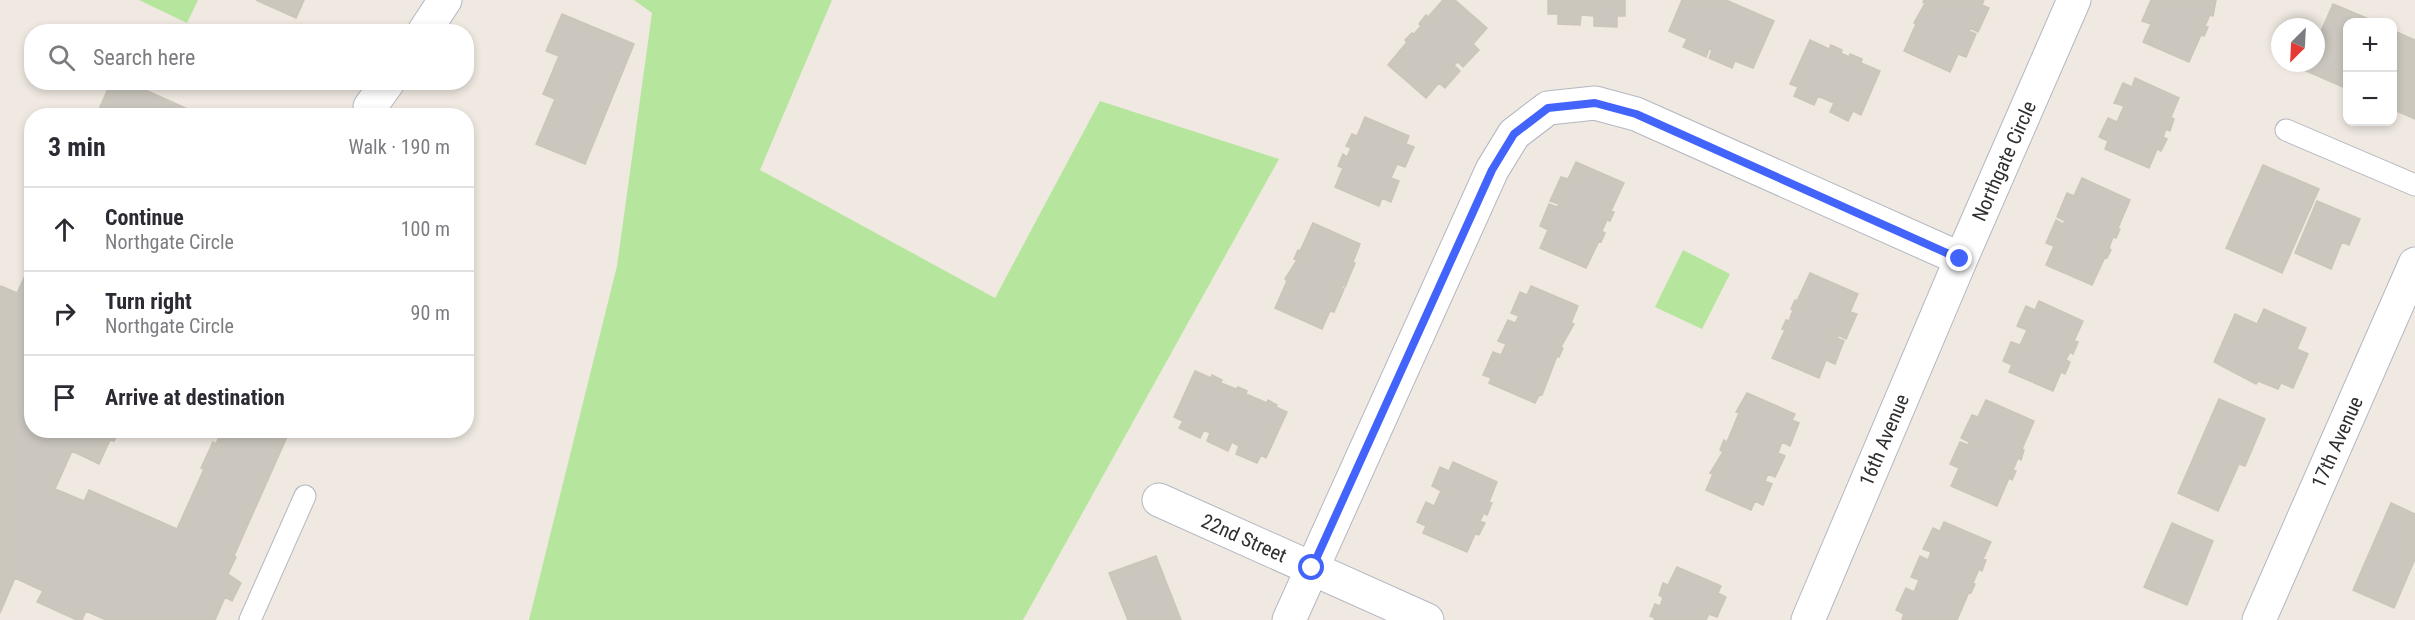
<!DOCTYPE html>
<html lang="en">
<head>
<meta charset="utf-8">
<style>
  body { margin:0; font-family:"Roboto Condensed",sans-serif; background:#f7f7f7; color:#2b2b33 }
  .controls { position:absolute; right:18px; top:18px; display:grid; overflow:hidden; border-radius:12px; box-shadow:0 3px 9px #0003 }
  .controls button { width:54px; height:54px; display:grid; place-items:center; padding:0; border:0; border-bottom:2px solid #e1e1e2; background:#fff; color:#2b2b33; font:30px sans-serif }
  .compass { position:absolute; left:2271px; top:18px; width:54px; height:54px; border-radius:50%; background:#fff; box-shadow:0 3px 9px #0003; rotate:204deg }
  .stop { position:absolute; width:18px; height:18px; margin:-14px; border:4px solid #4264fb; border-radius:50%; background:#fff }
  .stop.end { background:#4264fb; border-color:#fff; box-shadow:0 2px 6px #0008 }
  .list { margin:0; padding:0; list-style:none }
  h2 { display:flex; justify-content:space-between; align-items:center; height:78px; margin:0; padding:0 24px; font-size:26px }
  h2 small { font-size:20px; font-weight:400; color:#7c7c81 }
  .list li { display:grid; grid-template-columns:39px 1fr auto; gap:18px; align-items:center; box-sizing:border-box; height:84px; padding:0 24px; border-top:2px solid #e1e1e2 }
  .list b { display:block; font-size:22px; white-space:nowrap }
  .list p { margin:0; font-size:20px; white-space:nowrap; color:#7c7c81 }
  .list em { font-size:20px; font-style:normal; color:#7c7c81 }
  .icon { flex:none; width:33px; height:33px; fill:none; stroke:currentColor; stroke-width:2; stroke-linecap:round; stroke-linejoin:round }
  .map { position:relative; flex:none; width:2415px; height:620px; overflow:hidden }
  .search { position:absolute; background:#fff; box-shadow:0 3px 9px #0003; left:24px; top:24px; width:450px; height:66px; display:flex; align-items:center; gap:15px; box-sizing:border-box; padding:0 21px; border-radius:24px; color:#7c7c81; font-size:22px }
  .panel { position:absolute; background:#fff; box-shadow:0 3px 9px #0003; left:24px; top:108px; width:450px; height:330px; border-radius:24px }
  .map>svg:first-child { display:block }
  .green { fill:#b6e59e }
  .building { fill:#cbc7bf; stroke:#cbc5ba; stroke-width:1.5 }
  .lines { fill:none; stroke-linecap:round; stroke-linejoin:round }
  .service-casing { stroke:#b4b7c1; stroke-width:23 }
  .minor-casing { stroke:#b4b7c1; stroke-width:35 }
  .service { stroke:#fff; stroke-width:21 }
  .minor { stroke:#fff; stroke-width:33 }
  .route { stroke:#4264fb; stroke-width:8 }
  .labels { text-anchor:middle; stroke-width:5; stroke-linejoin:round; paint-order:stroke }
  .street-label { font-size:20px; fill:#2e2e2e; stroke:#fff }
</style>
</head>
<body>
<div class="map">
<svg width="2415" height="620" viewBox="0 0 2415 620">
  <rect width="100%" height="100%" fill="#efe9e1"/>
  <!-- green -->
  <path class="green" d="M139,0H198L187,23Z
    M634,0H832L760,170L995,298L1100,101L1279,159L1023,620H529L617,266L652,13Z
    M1683,250L1730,274L1702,329L1655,307Z"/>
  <!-- building -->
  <path class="building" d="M256,0H304L296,18Z
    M1443,0H1455L1487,28L1473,44L1479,50L1463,67L1458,62L1454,65L1460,71L1445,88L1439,83L1426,98L1388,65L1407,42L1405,40L1412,33L1414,34L1421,26L1419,24L1426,15L1428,17Z
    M1548,0H1625V16H1617V27L1594,26V16L1581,15L1580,25L1558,24V14H1548Z
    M1682,0H1726L1774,21L1753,68L1735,61L1732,68L1709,58L1712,50L1709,49L1706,57L1683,47L1687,39L1669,31Z
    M1924,0H1984L1982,5L1989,8L1978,32L1970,28L1969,31L1976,34L1966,57L1958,54L1950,72L1904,51L1916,24L1914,23L1925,3L1923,2Z
    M2151,0H2216L2213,16L2210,15L2205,26L2208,27L2204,36L2201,35L2189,62L2143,42L2151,24L2142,21Z
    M2333,4L2376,22H2348V89L2304,70L2307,63H2316V43Z
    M562,14L634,44L585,164L536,144L555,99L543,94L559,56L546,51Z
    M2392,30L2415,40V119L2392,109Z
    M1810,40L1829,49L1831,45L1842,50L1841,53L1849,57L1850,54L1862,59L1861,63L1880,71L1861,115L1853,111L1848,121L1830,112L1834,103L1818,96L1814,105L1794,96L1798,87L1790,84Z
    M2135,78L2179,98L2171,117L2174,119L2170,131L2166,129L2163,137L2167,139L2161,151L2157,149L2149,168L2105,149L2108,141L2099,137L2108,118L2117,122L2124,106L2114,103L2123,83L2132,87Z
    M111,82L132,84L188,109L187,111L196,116H96Z
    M1365,117L1409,136L1406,144L1414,147L1405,167L1397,164L1391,178L1399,181L1391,202L1382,198L1379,206L1335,187L1343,168L1338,166L1343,154L1347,157L1351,148L1346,146L1352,134L1357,136Z
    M1576,162L1624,183L1611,211L1614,212L1610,221L1607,220L1602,231L1605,233L1601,242L1599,241L1586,268L1540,248L1548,230L1540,226L1549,204L1557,207L1559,204L1550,201L1561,177L1568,179Z
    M2263,165L2319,189L2282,273L2226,248Z
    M2082,178L2130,200L2118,228L2120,229L2116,238L2113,237L2109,248L2111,250L2107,258L2105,257L2092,285L2046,265L2054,246L2046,243L2056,220L2063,224L2065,221L2057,217L2067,193L2074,196Z
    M2317,201L2360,219L2349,245L2342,242L2331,269L2295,253Z
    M1313,223L1360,244L1353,262L1355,263L1345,287L1342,285L1341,287L1344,289L1334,312L1330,311L1322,329L1275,308L1287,281L1285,279L1297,260L1294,259L1298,250L1300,251Z
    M32,261V430H119L114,441L110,440L99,464L72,451L55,489L84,501L89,490L177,529L204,469L201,468L213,442L216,444L222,430H290L234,556L236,557L228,574L241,583L232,601L225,597L215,620H106L86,611L82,620H77L37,602L43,591L15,578L0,613V289L1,286L17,293Z
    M1810,273L1858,294L1850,312L1857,314L1846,339L1838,335L1837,338L1844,341L1835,364L1826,360L1819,378L1772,358L1785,330L1782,329L1786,320L1789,321L1793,310L1791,309L1795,300L1797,301Z
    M1531,286L1578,306L1571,323L1574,324L1561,347L1563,348L1559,357L1557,356L1542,395L1540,394L1535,403L1489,383L1491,378L1483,375L1493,352L1501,355L1506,344L1498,341L1508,320L1515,323L1519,316L1511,313L1520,292L1527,295Z
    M2039,301L2083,321L2074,341L2078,342L2073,354L2070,352L2066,360L2070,362L2065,374L2061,372L2053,391L2009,372L2012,365L2003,361L2011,342L2020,345L2027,330L2017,326L2026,306L2035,310Z
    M2264,309L2306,328L2297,349L2308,354L2293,388L2281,383L2278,389L2258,381L2256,384L2214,362L2235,314L2257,324Z
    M1195,371L1211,378L1212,375L1222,380L1221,383L1236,389L1238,387L1247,391L1246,394L1267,403L1268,400L1277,405L1276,407L1287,412L1266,458L1261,455L1257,463L1236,454L1239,446L1232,442L1228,451L1207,441L1210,433L1204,430L1200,438L1179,428L1183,421L1174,417Z
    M1747,393L1795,414L1792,420L1799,423L1790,446L1782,442L1778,453L1785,456L1775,477L1768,474L1765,481L1772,484L1763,505L1755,501L1751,510L1706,490L1713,474L1710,473L1723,452L1720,450L1724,440L1727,442L1739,413L1736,412Z
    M2219,399L2265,419L2245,466L2239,464L2218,511L2178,493Z
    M1986,400L2034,421L2022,449L2024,450L2021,460L2018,458L2013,470L2016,471L2012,480L2009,478L1997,506L1951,486L1959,468L1950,464L1960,442L1968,445L1969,442L1961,438L1972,415L1978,417Z
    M1453,462L1497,482L1489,502L1492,503L1487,515L1484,513L1480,521L1485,523L1479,535L1475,534L1467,552L1423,533L1426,526L1417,522L1426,502L1434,506L1441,491L1432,486L1440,467L1449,471Z
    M2391,503L2415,514V559L2394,608L2353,590Z
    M1944,522L1991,542L1983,559L1986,560L1982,571L1979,569L1973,583L1975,584L1971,593L1969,592L1957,620H1904L1902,619L1904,614L1896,610L1906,588L1914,592L1919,580L1911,577L1920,556L1928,560L1931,552L1923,549L1933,528L1940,531Z
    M2172,523L2213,541L2187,605L2144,587Z
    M1156,556L1181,620H1128L1109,573Z
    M1677,567L1721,586L1718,593L1726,597L1717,617L1709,614L1706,620H1654L1655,618L1650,616L1655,604L1660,606L1663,598L1659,595L1663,583L1668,585Z"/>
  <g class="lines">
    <!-- service casing -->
    <g class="service-casing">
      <path id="service" d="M2286,130L2415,185
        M250,620L305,496"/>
    </g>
    <!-- minor casing -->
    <g class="minor-casing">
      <path id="minor" d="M424,32L445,0
        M370,107L388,82
        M1159,500L1427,620
        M1289,620L1492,170L1514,134L1548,108L1595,103L1636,114L1961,259L2074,0
        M1808,620L1961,259
        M2259,620L2415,264"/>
    </g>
    <!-- service -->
    <use href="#service" class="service"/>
    <!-- minor -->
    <use href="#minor" class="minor"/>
  </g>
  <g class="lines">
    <!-- route -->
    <path class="route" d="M1312,568L1492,170L1514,134L1548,108L1595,103L1636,114L1960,259"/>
  </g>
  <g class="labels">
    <!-- street labels -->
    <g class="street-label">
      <text transform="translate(2004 161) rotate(-66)" y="7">Northgate Circle</text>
      <text transform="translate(1884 440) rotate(-67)" y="7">16th Avenue</text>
      <text transform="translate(2337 442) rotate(-66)" y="7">17th Avenue</text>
      <text transform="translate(1244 538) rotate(24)" y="7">22nd Street</text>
    </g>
  </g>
</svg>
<div class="controls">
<button>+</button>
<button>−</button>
</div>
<svg class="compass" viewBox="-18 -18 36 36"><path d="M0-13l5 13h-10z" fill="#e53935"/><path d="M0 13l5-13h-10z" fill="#7c7c81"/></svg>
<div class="stop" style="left:1312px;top:568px"></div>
<div class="stop end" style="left:1960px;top:259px"></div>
<div class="search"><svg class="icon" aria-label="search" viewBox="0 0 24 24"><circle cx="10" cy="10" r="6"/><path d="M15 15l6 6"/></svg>Search here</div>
<section class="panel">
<h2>3 min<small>Walk · 190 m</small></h2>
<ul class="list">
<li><svg class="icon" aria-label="ahead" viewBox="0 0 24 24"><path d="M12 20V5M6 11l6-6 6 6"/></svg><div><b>Continue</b><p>Northgate Circle</p></div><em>100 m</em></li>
<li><svg class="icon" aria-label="right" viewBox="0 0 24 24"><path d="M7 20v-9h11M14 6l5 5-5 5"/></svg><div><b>Turn right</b><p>Northgate Circle</p></div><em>90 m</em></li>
<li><svg class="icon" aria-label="arrive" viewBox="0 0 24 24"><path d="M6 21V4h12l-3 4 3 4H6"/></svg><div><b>Arrive at destination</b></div></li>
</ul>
</section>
</div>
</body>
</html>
